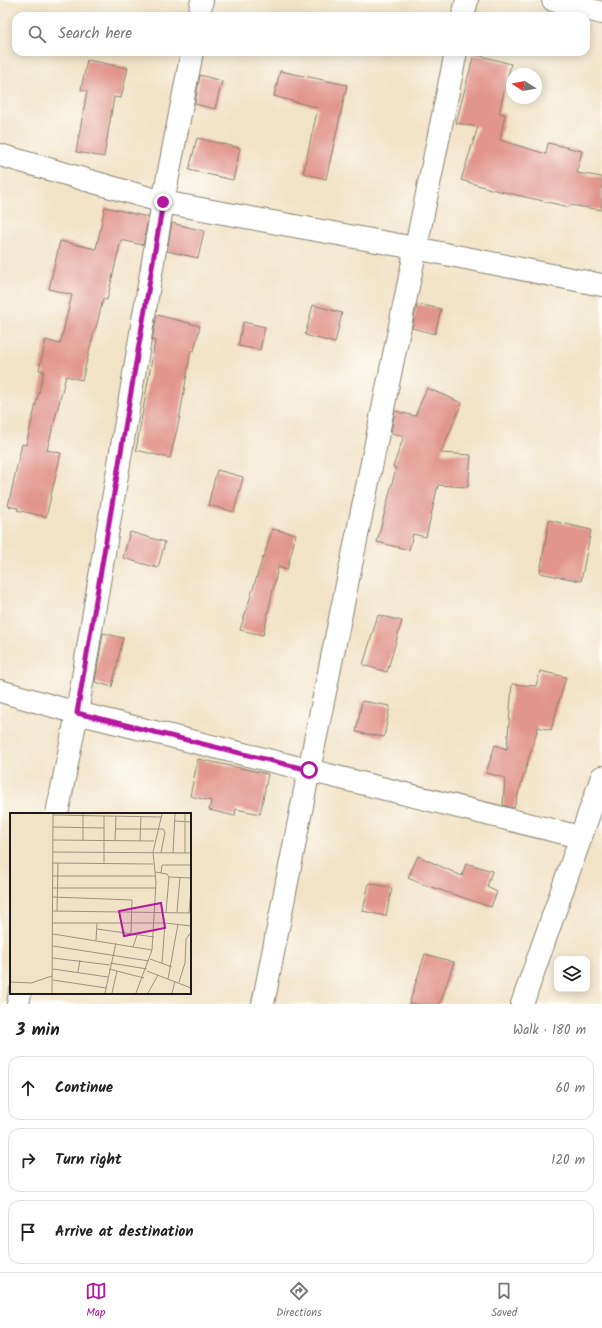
<!DOCTYPE html>
<html lang="en">
<head>
<meta charset="utf-8">
<style>
  body { margin:0; font-family:Kalam,sans-serif; background:#f6f6f6; color:#222 }
  .controls { position:absolute; right:12px; bottom:12px; display:grid; overflow:hidden; border-radius:8px; box-shadow:0 2px 10px #0003 }
  .controls button { width:36px; height:36px; display:grid; place-items:center; padding:0; border:0; border-bottom:1px solid #e0e0e0; background:#fff; color:#222; font:20px sans-serif }
  .compass { position:absolute; left:506px; top:68px; width:36px; height:36px; border-radius:50%; background:#fff; box-shadow:0 2px 10px #0003; rotate:281deg }
  .stop { position:absolute; width:12px; height:12px; margin:-9px; border:3px solid #b5179e; border-radius:50%; background:#fff }
  .stop.end { background:#b5179e; border-color:#fff; box-shadow:0 1px 4px #0008 }
  .list { margin:0; padding:0; list-style:none }
  h2 { display:flex; justify-content:space-between; align-items:center; height:52px; margin:0; padding:0 16px; font-size:17px }
  h2 small { font-size:13px; font-weight:400; color:#767676 }
  .list li { display:grid; grid-template-columns:26px 1fr auto; gap:12px; align-items:center; box-sizing:border-box; height:64px; margin:0 8px 8px; padding:0 8px; border:1px solid #e0e0e0; border-radius:12px }
  .list b { display:block; font-size:15px; white-space:nowrap }
  .list em { font-size:13px; font-style:normal; color:#767676 }
  .icon { flex:none; width:22px; height:22px; fill:none; stroke:currentColor; stroke-width:2; stroke-linecap:round; stroke-linejoin:round }
  .map { position:relative; flex:none; width:602px; height:1004px; overflow:hidden }
  .search { position:absolute; background:#fff; box-shadow:0 2px 10px #0003; left:12px; right:12px; top:12px; height:44px; display:flex; align-items:center; gap:10px; box-sizing:border-box; padding:0 14px; border-radius:12px; color:#767676; font-size:15px }
  .sheet { height:268px; background:#fff }
  nav { display:flex; justify-content:space-around; align-items:center; box-sizing:border-box; height:56px; border-top:1px solid #e0e0e0; background:#fff; font-size:11px; color:#767676 }
  nav a { display:grid; justify-items:center; gap:2px }
  nav .on { color:#b5179e }
  .map>svg:first-child { display:block }
  .building { fill:#e1968c }
  .lines { fill:none; stroke-linecap:round; stroke-linejoin:round }
  .minor-casing { stroke:#868071; stroke-width:24 }
  .minor { stroke:#fff; stroke-width:22 }
  .route { stroke:#b5179e; stroke-width:5 }
  .inset-road { fill:none; stroke:#9c9382; stroke-width:1 }
  .view { fill:#b5179e; fill-opacity:0.15; stroke:#b5179e; stroke-width:2 }
  .inset-edge { fill:none; stroke:#1c1c1c; stroke-width:2 }
</style>
</head>
<body>
<div class="map">
<svg width="602" height="1004" viewBox="0 0 602 1004">
  <rect width="100%" height="100%" fill="#fdfcf7"/>
  <filter id="ink" filterUnits="userSpaceOnUse"><feTurbulence type="fractalNoise" baseFrequency=".025" numOctaves="2"/><feDisplacementMap in="SourceGraphic" scale="8" xChannelSelector="R" yChannelSelector="G"/><feConvolveMatrix kernelMatrix="1 2 1 2 8 2 1 2 1" color-interpolation-filters="sRGB"/></filter>
  <filter id="wash" filterUnits="userSpaceOnUse"><feTurbulence type="fractalNoise" baseFrequency=".012" numOctaves="4" result="noise"/><feDisplacementMap in="SourceGraphic" scale="16" xChannelSelector="R" yChannelSelector="G"/><feGaussianBlur stdDeviation="0.9" result="paint"/><feColorMatrix in="noise" values="0 0 0 0 0 0 0 0 0 0 0 0 0 0 0 0 0 1.4 0 .05"/><feComposite in="paint" operator="in"/></filter>
  <g filter="url(#wash)">
    <rect width="100%" height="100%" fill="#f1e3c6"/>
    <g id="blocks">
      <!-- building -->
      <path class="building" d="M474,54L511,64L499,113L505,114L500,140L546,154L548,143L582,151L577,173L602,177V210L570,205L569,207L491,189L461,180L478,127L456,123Z
        M87,60L128,68L121,98L114,97L104,157L76,152L87,91L81,90Z
        M280,71L347,85L326,179L303,173L318,108L274,96Z
        M200,75L222,81L215,109L195,104Z
        M197,138L240,148L233,180L189,170Z
        M105,207L148,217L143,245L121,240L107,300L103,299L96,328H95L82,380L66,376L47,450L61,453L46,517L17,510L18,508L8,506L22,444L26,445L44,371L39,370L46,340L60,344L72,295L49,289L60,241L96,249Z
        M172,223L204,231L198,258L167,251Z
        M417,304L441,309L435,334L412,328Z
        M313,305L342,313L335,343L305,335Z
        M157,315L200,326L194,351L191,350L179,421L170,458L136,450L155,341L152,340Z
        M243,322L265,327L260,350L238,346Z
        M427,388L462,403L441,453L471,455L468,487L438,485L426,537L413,534L409,550L377,542L396,468L393,467L404,436L391,433L395,411L415,416Z
        M217,470L243,477L234,512L208,505Z
        M549,520L591,530L581,581L540,573Z
        M272,529L296,534L287,570L278,567L263,635L240,630L263,557H264Z
        M130,532L165,542L158,568L123,558Z
        M378,615L402,621L387,672L363,665Z
        M103,633L123,638L112,687L95,682Z
        M540,671L566,677L551,730L538,727L514,808L503,805L505,778L486,773L495,745L507,749L512,684L536,686Z
        M362,701L390,706L384,737L356,732Z
        M198,759L268,774L260,814L236,809L235,816L209,810L211,801L190,796Z
        M418,856L462,876L466,863L492,871L487,887L497,892L491,907L422,884L408,878Z
        M369,883L392,888L386,916L363,911Z
        M425,954L454,962L440,1004H409Z"/>
    </g>
  </g>
  <g filter="url(#ink)">
    <use href="#blocks" fill-opacity="0" stroke="#868071" stroke-width="1"/>
    <g class="lines">
      <!-- minor casing -->
      <g class="minor-casing">
        <path id="minor" d="M553,0L602,13
          M199,16L202,0
          M463,16L467,0
          M0,155L163,202L415,248L602,285
          M0,691L77,713L580,837
          M57,814L77,713L163,202L192,52
          M18,1004L20,993
          M263,1004L309,770L456,52
          M522,1004L602,777"/>
      </g>
      <!-- minor -->
      <use href="#minor" class="minor"/>
    </g>
  </g>
  <g class="lines" filter="url(#ink)">
    <!-- route -->
    <path class="route" d="M163,202L77,713L309,770"/>
  </g>
  <!-- overview -->
  <g transform="translate(10 813)">
    <rect width="181" height="181" fill="#f1e3c6"/>
    <path class="inset-road" d="M43,2L151,4M94,3V51M165,8L181,9M43,14L94,15M106,16H153L155,19L151,40M43,27L144,28M73,27V1M105,28L106,3M130,28L131,3M43,39L181,40M163,40L165,1M175,40V1M43,50L143,51M145,59L157,61L159,64L181,65M151,60L152,52H181M42,63H146M43,75H146M43,84L122,87L121,121M43,98L181,100M47,98L48,50M156,99L159,64M167,99L170,64M179,100L181,76M43,110H155L181,113M87,116L144,124M43,121L142,137M86,127L87,110M43,133L139,148M123,134L127,122M43,145L100,152M140,146L162,154M100,150L137,156M152,150L155,110M43,156L98,164M99,156L134,165M137,158L181,175M68,159L70,147M158,166L168,111M43,167L96,175M0,169L21,170L42,163M169,169L175,150L176,126L181,119M42,180L43,1M95,180L106,130M102,180L107,158M126,180L142,137L146,69L143,39L152,1M138,180L148,162M162,180L165,168"/>
    <path class="view" d="M151,90L155,115L114,123L109,98Z"/>
    <rect width="181" height="181" class="inset-edge"/>
  </g>
</svg>
<div class="controls">
<button><svg class="icon" aria-label="layers" viewBox="0 0 24 24"><path d="M12 4l9 5-9 5-9-5zM3 14l9 5 9-5"/></svg></button>
</div>
<svg class="compass" viewBox="-18 -18 36 36"><path d="M0-13l5 13h-10z" fill="#e53935"/><path d="M0 13l5-13h-10z" fill="#767676"/></svg>
<div class="stop" style="left:309px;top:770px"></div>
<div class="stop end" style="left:163px;top:202px"></div>
<div class="search"><svg class="icon" aria-label="search" viewBox="0 0 24 24"><circle cx="10" cy="10" r="6"/><path d="M15 15l6 6"/></svg>Search here</div>
</div>
<section class="sheet">
<h2>3 min<small>Walk · 180 m</small></h2>
<ul class="list">
<li><svg class="icon" aria-label="ahead" viewBox="0 0 24 24"><path d="M12 20V5M6 11l6-6 6 6"/></svg><div><b>Continue</b></div><em>60 m</em></li>
<li><svg class="icon" aria-label="right" viewBox="0 0 24 24"><path d="M7 20v-9h11M14 6l5 5-5 5"/></svg><div><b>Turn right</b></div><em>120 m</em></li>
<li><svg class="icon" aria-label="arrive" viewBox="0 0 24 24"><path d="M6 21V4h12l-3 4 3 4H6"/></svg><div><b>Arrive at destination</b></div></li>
</ul>
</section>
<nav>
<a class="on"><svg class="icon" aria-label="map" viewBox="0 0 24 24"><path d="M3 6l6-2 6 2 6-2v14l-6 2-6-2-6 2zM9 4v14M15 6v14"/></svg>Map</a>
<a><svg class="icon" aria-label="directions" viewBox="0 0 24 24"><path d="M12 3l9 9-9 9-9-9zM9 14v-3h6M13 9l2 2-2 2"/></svg>Directions</a>
<a><svg class="icon" aria-label="saved" viewBox="0 0 24 24"><path d="M7 4h10v16l-5-4-5 4z"/></svg>Saved</a>
</nav>
</body>
</html>
